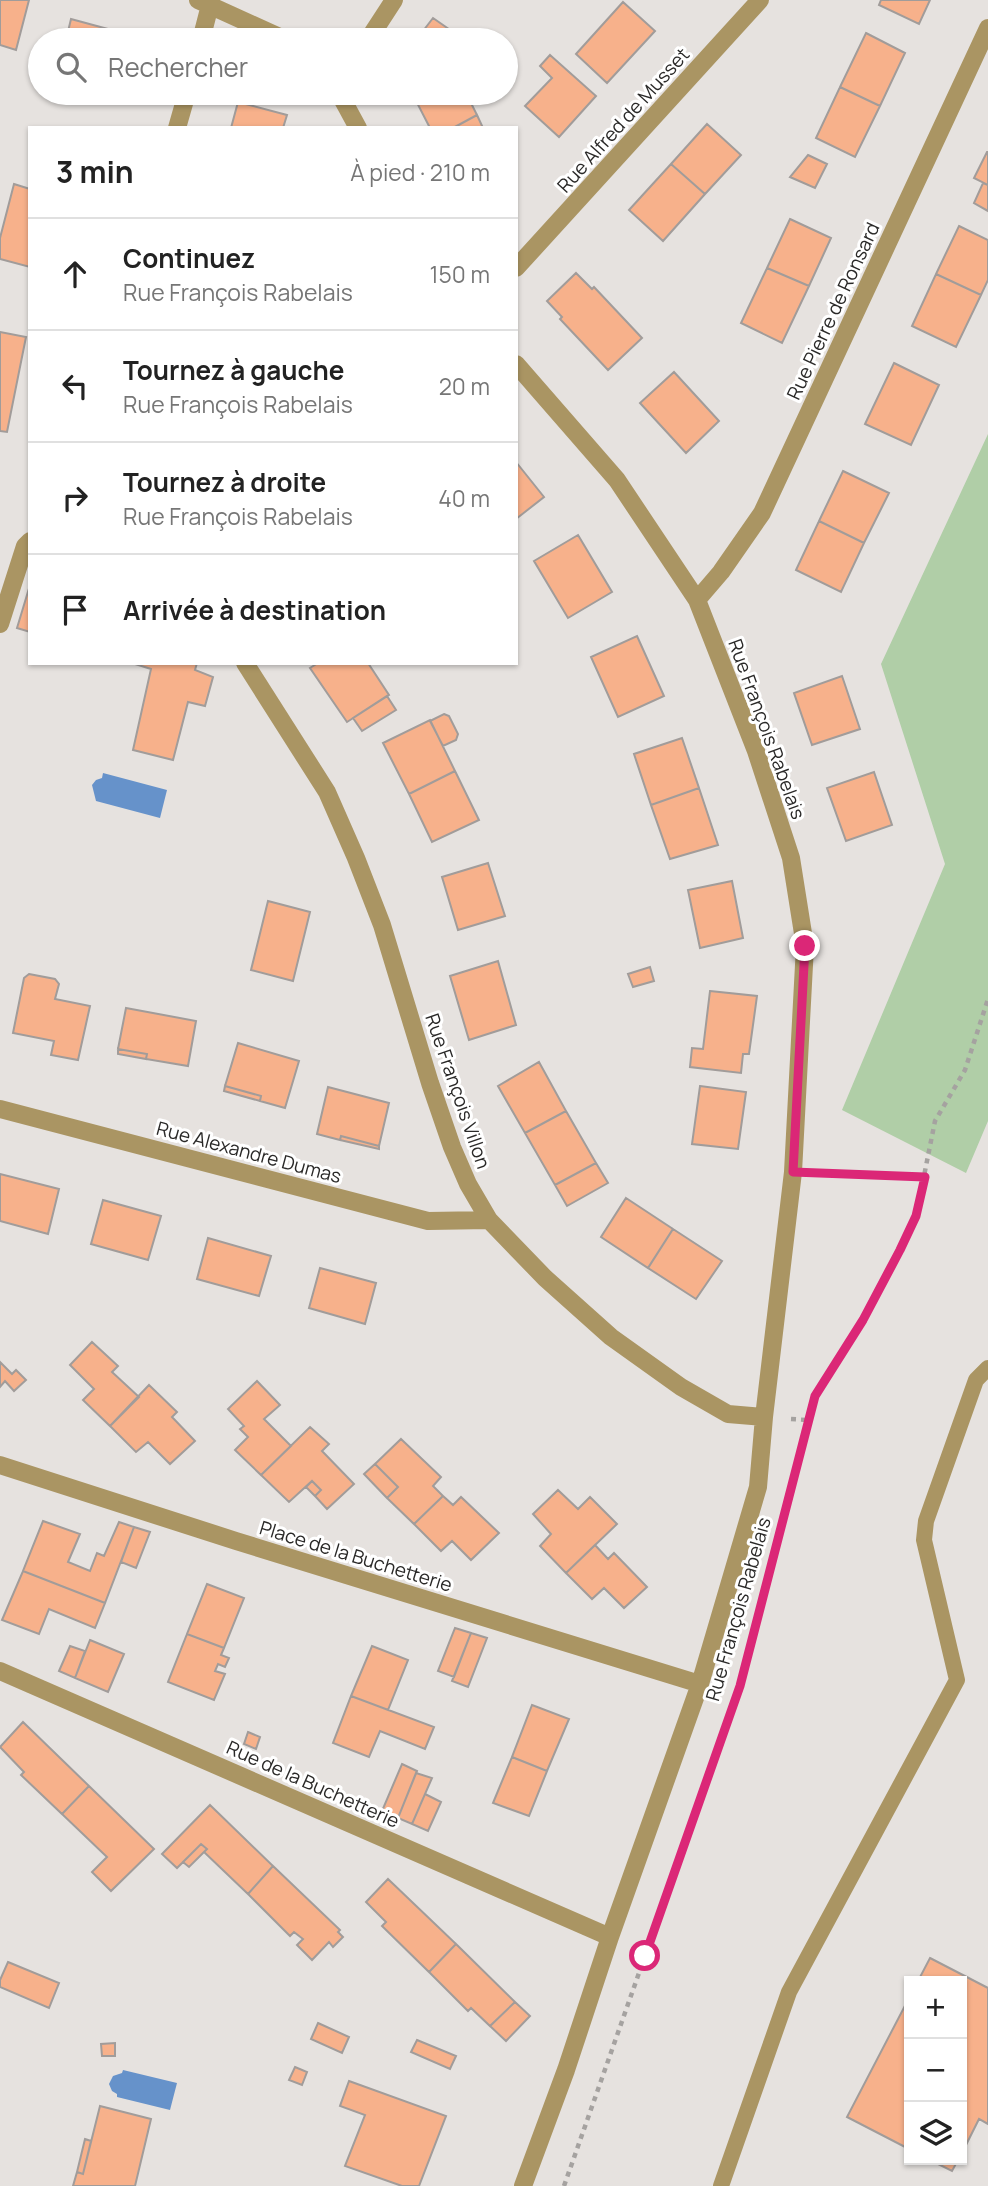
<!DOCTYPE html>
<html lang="fr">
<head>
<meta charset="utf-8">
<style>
  body { margin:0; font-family:Manrope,sans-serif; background:#f6f6f6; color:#222 }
  .controls { position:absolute; right:21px; bottom:21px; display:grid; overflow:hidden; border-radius:0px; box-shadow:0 2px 5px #0004 }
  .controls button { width:63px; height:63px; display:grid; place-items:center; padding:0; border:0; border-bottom:2px solid #e0e0e0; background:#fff; color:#222; font:35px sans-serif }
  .stop { position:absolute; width:21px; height:21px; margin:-16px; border:5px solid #db2777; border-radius:50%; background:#fff }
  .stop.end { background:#db2777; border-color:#fff; box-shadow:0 2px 7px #0008 }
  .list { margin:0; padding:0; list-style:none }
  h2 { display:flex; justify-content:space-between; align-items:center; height:91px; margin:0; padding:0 28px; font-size:30px }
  h2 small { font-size:23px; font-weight:400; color:#767676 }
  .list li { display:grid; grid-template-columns:46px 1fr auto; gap:21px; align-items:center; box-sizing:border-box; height:112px; padding:0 28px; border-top:2px solid #e0e0e0 }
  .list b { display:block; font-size:26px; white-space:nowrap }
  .list p { margin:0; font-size:23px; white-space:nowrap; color:#767676 }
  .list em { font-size:23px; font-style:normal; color:#767676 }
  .icon { flex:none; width:38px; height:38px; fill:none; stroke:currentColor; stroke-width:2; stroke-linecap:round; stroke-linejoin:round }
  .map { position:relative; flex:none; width:988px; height:2186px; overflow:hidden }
  .search { position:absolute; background:#fff; box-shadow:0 2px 5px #0004; left:28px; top:28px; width:490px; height:77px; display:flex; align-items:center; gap:18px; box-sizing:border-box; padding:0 24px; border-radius:38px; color:#767676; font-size:26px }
  .panel { position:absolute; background:#fff; box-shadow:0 2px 5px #0004; left:28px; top:126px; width:490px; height:539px; border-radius:0px }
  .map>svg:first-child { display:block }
  .green { fill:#b0cea7 }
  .water { fill:#6692ca }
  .building { fill:#f7b18b; stroke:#a19c9a; stroke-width:2 }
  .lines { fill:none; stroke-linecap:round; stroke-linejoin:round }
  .path { stroke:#a5a2a0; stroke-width:4.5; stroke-dasharray:5 5; stroke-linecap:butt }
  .lane { stroke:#aa9563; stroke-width:16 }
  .street { stroke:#aa9563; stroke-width:18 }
  .route { stroke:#db2777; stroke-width:9 }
  .labels { text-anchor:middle; stroke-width:6; stroke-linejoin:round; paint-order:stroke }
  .street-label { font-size:19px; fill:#2a2928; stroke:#fff }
</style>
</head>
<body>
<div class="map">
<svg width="988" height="2186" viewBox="0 0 988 2186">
  <rect width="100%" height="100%" fill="#e6e2df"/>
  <!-- green -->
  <path class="green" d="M988,434V1121L966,1173L842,1110L945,864L881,664Z"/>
  <!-- water -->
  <path class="water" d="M103,773L167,790L160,818L96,801L92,785L96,780L102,778Z
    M123,2070L177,2083L170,2110L117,2097V2094L112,2091L109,2084L113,2076L122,2073Z"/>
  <!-- building -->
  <path class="building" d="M0,0H29L16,50L0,45Z
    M881,0H930L919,24L879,5Z
    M623,2L655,31L607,83L576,54Z
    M433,18L453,32L447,40H427L420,35Z
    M71,19L119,32L117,40H66Z
    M866,33L905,53L880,106L840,87Z
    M550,55L596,96L559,137L525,106L552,78L540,66Z
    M840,87L880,106L855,157L816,138Z
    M412,93H466L477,115L453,128H430Z
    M238,102L287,115L283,128H231Z
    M477,115L483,128H453Z
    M707,124L741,155L705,194L671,164Z
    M987,152H988V185L974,178Z
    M808,155L827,164L815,188L790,177Z
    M671,164L705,194L663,241L629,210Z
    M983,183L988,185V211L974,203Z
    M14,184L30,189V267L0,259V238Z
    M790,219L831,238L809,286L767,268Z
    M959,226L988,240V280L981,295L936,274Z
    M767,268L809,286L782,343L741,323Z
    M576,273L592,289L594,287L642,338L608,370L560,319L562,317L547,301Z
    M936,274L981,295L956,347L912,326Z
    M0,332L26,337L7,432L0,431Z
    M894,363L939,385L911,445L865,424Z
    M674,372L719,421L686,453L640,403Z
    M516,462L544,497L516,519Z
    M843,471L889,493L864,543L819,521Z
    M819,521L864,543L841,592L796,570Z
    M578,535L612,592L568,618L534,561Z
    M30,585V632L17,628Z
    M637,636L664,696L618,717L591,657Z
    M132,663H197L195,670L213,677L205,706L188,702L173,760L133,750L151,669Z
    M318,663H368L389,695L347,722L310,668Z
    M842,676L860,729L812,745L794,693Z
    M387,696L396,710L362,731L353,718Z
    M444,714L449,716L458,734L456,740L443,746L430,721Z
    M430,720L455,771L409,794L383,743Z
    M682,738L699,788L651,805L634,754Z
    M455,771L479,820L432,842L409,794Z
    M874,772L892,825L846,841L827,788Z
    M699,788L718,845L670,859L651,805Z
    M488,863L505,916L458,930L442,877Z
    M732,881L743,938L700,948L688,890Z
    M268,901L310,912L293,981L251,970Z
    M498,961L516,1025L469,1040L450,976Z
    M650,967L654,981L633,987L628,974Z
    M29,974L55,979L59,984L55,999L90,1006L78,1060L51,1055L54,1041L13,1033L24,978Z
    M710,991L757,996L749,1054H743L741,1073L690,1067L692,1048L703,1049Z
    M126,1008L196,1021L188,1066L146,1059L147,1054L118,1049Z
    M238,1043L299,1061L285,1108L260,1101L261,1096L225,1086Z
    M118,1049L147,1054L146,1059L118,1054Z
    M539,1062L566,1111L525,1133L498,1086Z
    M225,1086L261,1096L260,1101L224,1091Z
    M700,1086L746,1092L738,1149L692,1144Z
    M328,1087L389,1103L379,1146L341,1136L340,1140L317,1134Z
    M566,1111L596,1163L555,1185L525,1133Z
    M341,1136L379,1146V1149L340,1140Z
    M596,1163L608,1183L567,1206L555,1185Z
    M0,1174L59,1189L48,1234L0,1221Z
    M626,1198L673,1229L648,1268L601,1237Z
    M103,1200L161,1216L148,1260L91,1244Z
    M673,1229L722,1261L696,1299L648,1268Z
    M208,1238L271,1256L259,1296L197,1279Z
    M320,1268L376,1283L365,1324L309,1308Z
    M92,1342L118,1366L112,1372L139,1397L110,1426L83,1400L94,1389L70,1365Z
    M0,1362L12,1374L16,1370L26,1380L14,1391L5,1381L0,1387Z
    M257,1381L280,1405L264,1419L291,1446L261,1475L235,1450L248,1437L240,1429L244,1426L228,1409Z
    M149,1385L177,1412L172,1417L195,1441L170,1464L148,1442L136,1452L110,1426Z
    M310,1427L329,1444L322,1451L354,1484L327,1509L315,1496L321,1490L312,1481L289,1502L261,1475Z
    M401,1439L441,1477L433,1486L443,1496L414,1524L387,1498L398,1487L375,1464Z
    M375,1464L398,1487L387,1498L364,1474Z
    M312,1481L321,1490L315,1496L306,1487Z
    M558,1490L578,1509L590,1497L617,1524L566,1573L540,1546L551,1534L533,1514Z
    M443,1496L453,1505L461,1497L499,1533L471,1560L452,1541L441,1551L414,1524Z
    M43,1521L80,1534L68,1562L90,1571L97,1553L104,1556L119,1522L134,1527L105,1603L23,1571Z
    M134,1527L150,1532L136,1568L121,1562Z
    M595,1545L608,1559L614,1553L647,1587L624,1608L604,1588L592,1599L566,1573Z
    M23,1571L105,1603L95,1628L49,1609L39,1634L2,1620Z
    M207,1584L244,1598L224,1648L187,1634Z
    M455,1628L471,1633L454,1677L438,1671Z
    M471,1633L487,1638L468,1687L452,1681Z
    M187,1634L224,1648L221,1655L229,1658L225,1667L218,1664L215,1671L225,1674L214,1700L168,1682Z
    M90,1640L124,1654L108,1692L75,1678Z
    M70,1646L85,1651L75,1678L59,1671Z
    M372,1646L408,1660L388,1710L351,1696Z
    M351,1696L434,1727L425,1749L380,1731L369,1757L333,1743Z
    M532,1705L569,1719L547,1771L512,1757Z
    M23,1722L89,1786L62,1814L21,1775L24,1772L0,1747Z
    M248,1732L260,1737L256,1749L244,1744Z
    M512,1757L547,1771L529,1816L493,1803Z
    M402,1764L417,1771L398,1818L382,1811Z
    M416,1773L432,1778L412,1824L398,1818Z
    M89,1786L154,1849L111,1891L92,1872L107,1857L62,1814Z
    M425,1794L441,1802L428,1831L412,1824Z
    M210,1805L273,1866L248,1894L204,1852L207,1849L201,1844L177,1868L162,1854Z
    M201,1844L207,1849L189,1867L183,1862Z
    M273,1866L340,1930L338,1932L343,1937L333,1947L329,1942L312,1960L297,1945L303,1939L294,1932L290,1936L248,1894Z
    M388,1879L456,1944L429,1972L382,1926L386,1922L366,1902Z
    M456,1944L515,2002L490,2026L471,2008L468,2011L429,1972Z
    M930,1958L988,1988V2124L979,2119L962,2153V1981H918Z
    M8,1962L59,1983L49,2008L0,1987V1980Z
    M909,1998V2149L847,2117Z
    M515,2002L530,2016L506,2041L490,2026Z
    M318,2023L349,2037L342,2053L311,2039Z
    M417,2040L456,2056L450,2069L411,2052Z
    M115,2043V2056H102L101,2044Z
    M295,2067L307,2072L302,2085L289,2080Z
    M349,2081L446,2116L419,2186H402L345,2166L365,2115L340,2106Z
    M100,2106L151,2119L135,2186H73L77,2172L83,2174Z
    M85,2139L91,2141L83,2174L77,2172Z
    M930,2160H958L952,2171Z"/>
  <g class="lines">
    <!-- path -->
    <path class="path" d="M821,1173L925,1177
      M791,1419L807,1420
      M564,2186L740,1686L793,1488L807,1420L815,1396L863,1320L916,1216L935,1121L965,1070L988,999"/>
    <!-- lane -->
    <path class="lane" d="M721,2186L789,1992L957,1680L924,1540L926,1521L976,1380L988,1368"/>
    <!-- street -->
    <path class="street" d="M198,0L286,40
      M201,40L210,5
      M368,40L394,0
      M339,93L358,128
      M177,128L187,93
      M516,268L760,0
      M516,364L617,480L697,600L756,751L791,858L805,946L793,1172L764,1417L758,1487L700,1684L610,1937L566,2070L523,2186
      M697,600L721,572L762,513L988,28
      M0,624L25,546L30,541
      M245,663L327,792L356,858L382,925L430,1083L452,1147L468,1184L489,1220L545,1278L611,1337L681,1387L728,1414L764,1417
      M0,1109L428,1221L489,1220
      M0,1465L236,1541L700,1684
      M0,1671L610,1937"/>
  </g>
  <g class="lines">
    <!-- route -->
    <path class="route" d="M645,1956L740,1686L815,1396L863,1320L900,1250L916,1216L925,1177L793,1172L805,946"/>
  </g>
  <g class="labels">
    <!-- street labels -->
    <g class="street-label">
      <text transform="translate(623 120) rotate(-48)" y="7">Rue Alfred de Musset</text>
      <text transform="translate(833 311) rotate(-65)" y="7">Rue Pierre de Ronsard</text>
      <text transform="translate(767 729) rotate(70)" y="7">Rue François Rabelais</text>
      <text transform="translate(458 1091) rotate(71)" y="7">Rue François Villon</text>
      <text transform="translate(249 1152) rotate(15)" y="7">Rue Alexandre Dumas</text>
      <text transform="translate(356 1556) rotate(17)" y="7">Place de la Buchetterie</text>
      <text transform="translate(738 1609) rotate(-74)" y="7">Rue François Rabelais</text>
      <text transform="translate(313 1784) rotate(24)" y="7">Rue de la Buchetterie</text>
    </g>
  </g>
</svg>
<div class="controls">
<button>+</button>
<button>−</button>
<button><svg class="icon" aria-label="layers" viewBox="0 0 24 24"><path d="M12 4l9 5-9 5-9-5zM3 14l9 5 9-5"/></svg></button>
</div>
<div class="stop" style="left:645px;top:1956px"></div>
<div class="stop end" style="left:805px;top:946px"></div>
<div class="search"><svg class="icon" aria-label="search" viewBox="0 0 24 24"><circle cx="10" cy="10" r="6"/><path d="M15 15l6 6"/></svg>Rechercher</div>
<section class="panel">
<h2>3 min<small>À pied · 210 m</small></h2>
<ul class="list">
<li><svg class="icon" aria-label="ahead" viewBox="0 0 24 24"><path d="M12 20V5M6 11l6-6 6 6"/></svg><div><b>Continuez</b><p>Rue François Rabelais</p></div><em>150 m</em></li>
<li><svg class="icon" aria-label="left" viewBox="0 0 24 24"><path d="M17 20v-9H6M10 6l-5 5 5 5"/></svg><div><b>Tournez à gauche</b><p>Rue François Rabelais</p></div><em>20 m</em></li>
<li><svg class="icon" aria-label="right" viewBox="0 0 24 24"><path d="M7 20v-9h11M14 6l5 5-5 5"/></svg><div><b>Tournez à droite</b><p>Rue François Rabelais</p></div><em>40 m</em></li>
<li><svg class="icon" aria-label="arrive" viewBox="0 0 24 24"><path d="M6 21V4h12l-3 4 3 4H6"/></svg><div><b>Arrivée à destination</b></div></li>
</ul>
</section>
</div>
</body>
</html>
